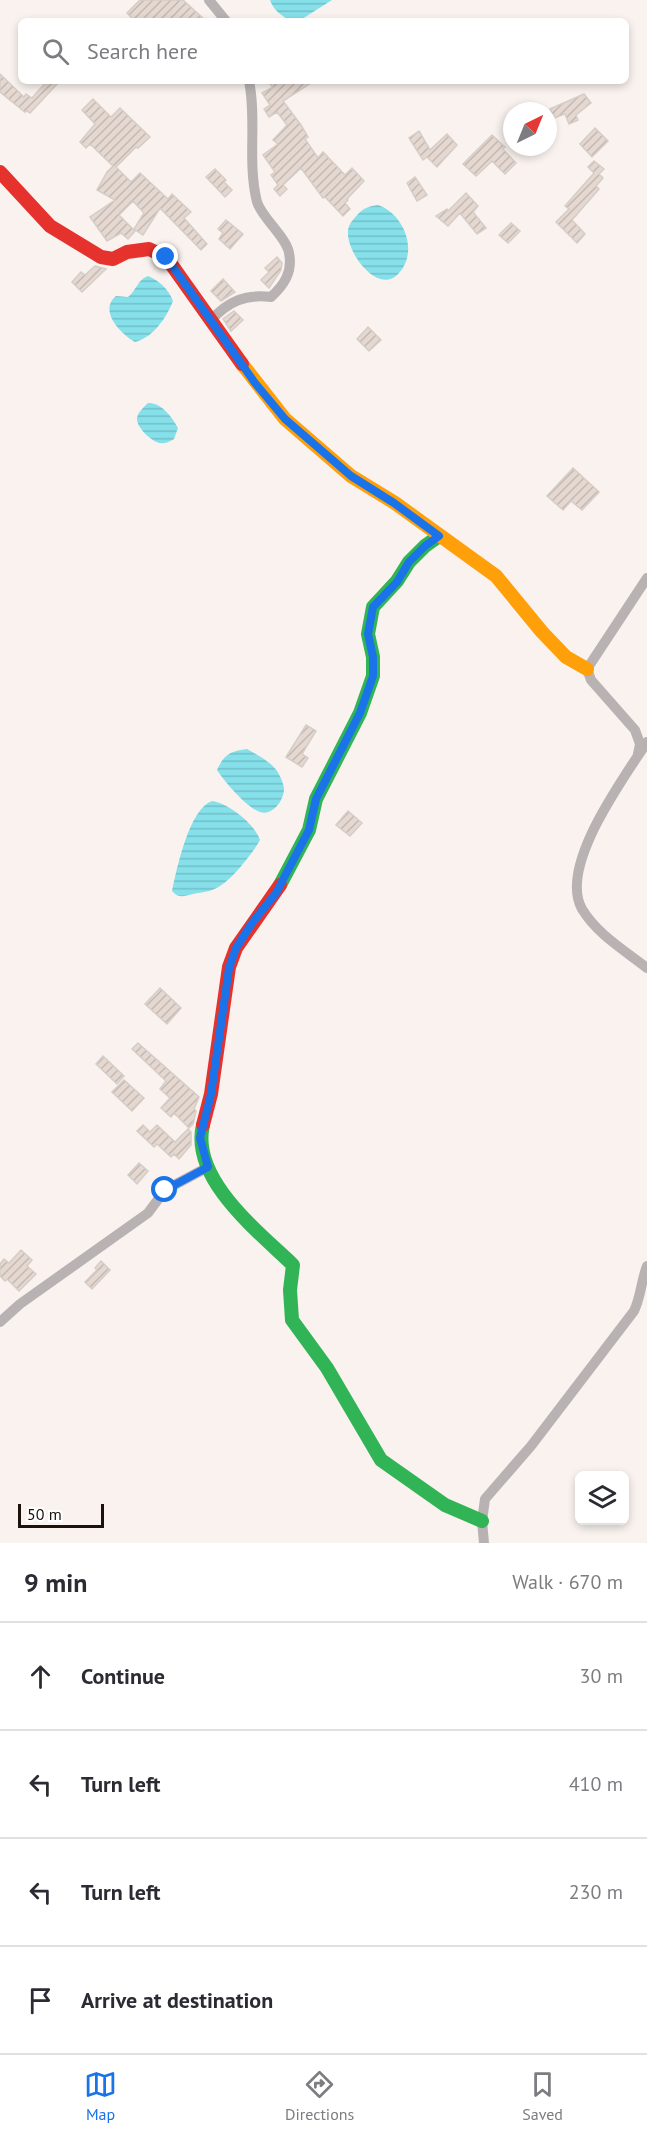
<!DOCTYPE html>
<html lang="en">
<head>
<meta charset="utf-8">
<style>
  body { margin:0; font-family:"PT Sans",sans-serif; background:#f7f7f7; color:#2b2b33 }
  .controls { position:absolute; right:18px; bottom:18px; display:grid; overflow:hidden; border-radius:9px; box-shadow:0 3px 9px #0003 }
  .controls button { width:54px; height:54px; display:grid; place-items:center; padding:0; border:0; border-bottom:2px solid #e1e1e2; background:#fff; color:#2b2b33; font:30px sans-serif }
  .compass { position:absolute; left:503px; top:102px; width:54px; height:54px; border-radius:50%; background:#fff; box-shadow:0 3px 9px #0003; rotate:43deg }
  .scale { position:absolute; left:18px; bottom:15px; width:86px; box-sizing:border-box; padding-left:6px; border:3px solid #1c120c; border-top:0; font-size:16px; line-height:21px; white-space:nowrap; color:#1c120c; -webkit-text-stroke:4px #fff; paint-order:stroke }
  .stop { position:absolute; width:18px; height:18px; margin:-14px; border:4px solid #1a73e8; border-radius:50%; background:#fff }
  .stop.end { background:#1a73e8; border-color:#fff; box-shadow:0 2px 6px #0008 }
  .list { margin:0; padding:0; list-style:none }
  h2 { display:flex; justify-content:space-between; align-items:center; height:78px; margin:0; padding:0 24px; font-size:26px }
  h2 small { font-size:20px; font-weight:400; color:#7c7c81 }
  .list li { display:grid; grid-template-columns:39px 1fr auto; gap:18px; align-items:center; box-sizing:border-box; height:108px; padding:0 24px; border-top:2px solid #e1e1e2 }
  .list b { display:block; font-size:22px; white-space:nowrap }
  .list em { font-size:20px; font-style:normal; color:#7c7c81 }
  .icon { flex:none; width:33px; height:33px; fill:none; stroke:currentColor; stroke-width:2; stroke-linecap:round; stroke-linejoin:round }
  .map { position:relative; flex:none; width:647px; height:1543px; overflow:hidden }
  .search { position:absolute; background:#fff; box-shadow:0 3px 9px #0003; left:18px; right:18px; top:18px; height:66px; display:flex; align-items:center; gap:15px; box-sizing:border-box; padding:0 21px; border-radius:9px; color:#7c7c81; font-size:22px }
  .sheet { height:510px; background:#fff }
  nav { display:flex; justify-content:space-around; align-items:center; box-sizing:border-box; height:84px; border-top:2px solid #e1e1e2; background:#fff; font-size:16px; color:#7c7c81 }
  nav a { display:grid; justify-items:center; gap:3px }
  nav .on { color:#1a73e8 }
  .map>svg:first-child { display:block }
  .water { fill:url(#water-rules) }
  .building { fill:url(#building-hatch); stroke:#d5cdc8; stroke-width:1.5 }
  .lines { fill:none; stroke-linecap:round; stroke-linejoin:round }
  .street { stroke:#b8b2b2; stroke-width:10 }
  .fast { stroke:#30b455; stroke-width:14 }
  .slow { stroke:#ff9f0a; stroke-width:14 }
  .jam { stroke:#e5322d; stroke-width:14 }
  .route { stroke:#1a73e8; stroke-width:8 }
</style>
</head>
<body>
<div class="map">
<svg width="647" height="1543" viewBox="0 0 647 1543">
  <defs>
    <pattern id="water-rules" width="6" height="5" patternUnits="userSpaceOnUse" patternTransform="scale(1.5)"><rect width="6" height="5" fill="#85e0ea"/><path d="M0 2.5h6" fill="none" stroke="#72bfc8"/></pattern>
    <pattern id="building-hatch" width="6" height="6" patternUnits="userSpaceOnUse" patternTransform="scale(1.5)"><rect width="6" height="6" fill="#e5d8d1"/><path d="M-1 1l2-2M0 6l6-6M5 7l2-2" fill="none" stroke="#c4b8b2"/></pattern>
  </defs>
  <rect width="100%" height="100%" fill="#f9f2ee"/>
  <!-- water -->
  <path class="water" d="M270,0H332L302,19L291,21C282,16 273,10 270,0Z
    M378,205C404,214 419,251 399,273C378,298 341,247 349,226C351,221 355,218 358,214C364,208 369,206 378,205Z
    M148,276C160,281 169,290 173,301C166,318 154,337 135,342C121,334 98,311 116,296L128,297C137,290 137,280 148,276Z
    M148,403C161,402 173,418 178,428L174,439C169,442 165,444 160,443C152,442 137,428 137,419C137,413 144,407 148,403Z
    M247,749C257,755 270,761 277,771C280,775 284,785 284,789C284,800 273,816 260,812C247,808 224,781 217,770C224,754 231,751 247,749Z
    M212,801C228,803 255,824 260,840C252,854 233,878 220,886C211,892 202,892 193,894C184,896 179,899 172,891C177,868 189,809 212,801Z"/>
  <!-- building -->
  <path class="building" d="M140,0H183L206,21H135L127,13Z
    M0,74L24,97L26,94L32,98L47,81H60L30,113L27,111L25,112L0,92Z
    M267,81H280L284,84L289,81H314L283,101L301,125L308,137L305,139L318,158L323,152L345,175L352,168L364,181L347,199L348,200L345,203L350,209L343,216L325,197L323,198L301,168L283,185L287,189L280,196L274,189L278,185L271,175L275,172L263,155L278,144L273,140L287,125L277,112L269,117L264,109L270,105L262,93L273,87Z
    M584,94L591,103L576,115L578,120L569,124L565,114L554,118L550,109Z
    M93,99L111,117L120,108L150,137L138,148L136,147L116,167L131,182L140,173L168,199L172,194L191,212L184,218L207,244L201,250L160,208L143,235L134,229L144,213L133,201L119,215L135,231L128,239L121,233L107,241L90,217L115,200L97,190L107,172L113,166L90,144L86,148L80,142L95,124L82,110Z
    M595,128L608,141L592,157L580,144Z
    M419,131L430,150L447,134L457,145L437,167L427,157L423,160L409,138Z
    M492,135L505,147L503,149L516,163L505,174L492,161L476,176L463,164Z
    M594,161L604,169L599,174L603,178L596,186L599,189L572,220L585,234L577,243L556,222L569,209L565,206L594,173L588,167Z
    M215,169L226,180L224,182L232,190L225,197L206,177Z
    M415,177L427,195L417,201L407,183Z
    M466,193L478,206L473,212L486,228L477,234L460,213L448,226L436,216L447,209L448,211Z
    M226,220L243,234L230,249L219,239L223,233L218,229Z
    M511,223L520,231L508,243L499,235Z
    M277,257L282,263L281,270L269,288L261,280L269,272L265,268Z
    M95,266L106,269L82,292L72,282L81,272L85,275Z
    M223,279L235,292L221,301L211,291Z
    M234,311L243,320L231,331L223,319Z
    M368,327L381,340L369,351L357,339Z
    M573,468L599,492L582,510L571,501L563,510L547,496Z
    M306,725L316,731L302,754L308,758L302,767L286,757Z
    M348,811L362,823L350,836L336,825Z
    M160,988L181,1008L167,1024L145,1004Z
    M138,1043L199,1097L194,1109L196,1111L193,1124L189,1128L174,1113L171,1117L161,1108L170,1098L160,1089L166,1081L132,1049Z
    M103,1056L124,1076L117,1084L96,1064Z
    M124,1080L144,1098L132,1111L112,1092Z
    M143,1125L150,1132L157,1125L175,1142L188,1129L191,1132V1145L179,1159L174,1154L171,1157L157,1144L154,1147L137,1131Z
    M139,1163L148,1171L137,1184L128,1175Z
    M21,1250L32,1260L27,1266L36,1274L19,1291L7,1279L5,1281L0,1276V1264L4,1259L9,1263Z
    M101,1261L110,1270L92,1289L85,1282L97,1270L95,1268Z"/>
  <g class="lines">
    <!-- street -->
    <path class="street" d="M209,0L226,21
      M211,320C229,301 245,294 271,297C284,285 293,272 289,253C287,238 262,218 257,202C247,162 257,120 249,81
      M647,742C624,778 558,866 582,909C597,934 624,950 647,968
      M638,754L640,744L635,730L591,680L587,669L647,578
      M0,1322L20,1304L148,1213L165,1190L208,1167
      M484,1543L482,1521L485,1499L531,1446L634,1311C641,1297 641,1281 647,1266"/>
    <!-- fast -->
    <path class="fast" d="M280,885L309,830L316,799L360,713L373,676V657L368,634L373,607L397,581L409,562L425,546L439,536
      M203,1125C190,1179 259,1232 293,1265L290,1290L292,1320L327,1368L381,1460L445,1505L482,1521"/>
    <!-- slow -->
    <path class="slow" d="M242,364L285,419L351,476L395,503L496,576L542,632L566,657L587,669"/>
    <!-- jam -->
    <path class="jam" d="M0,172L50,226L101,257L113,259L127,252L149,249L166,257L242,364
      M203,1125L211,1094L229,967L236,948L280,885"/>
  </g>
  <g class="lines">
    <!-- route -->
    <path class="route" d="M165,1190L208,1167L200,1138L211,1094L229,968L236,948L252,923L276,893L309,830L316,799L360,713L373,676V657L368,634L373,607L397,582L409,562L425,546L439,536L394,503L351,476L285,419L255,383L166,257"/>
  </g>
</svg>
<div class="controls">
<button><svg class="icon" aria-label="layers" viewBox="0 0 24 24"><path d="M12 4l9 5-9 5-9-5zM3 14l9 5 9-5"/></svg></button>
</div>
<svg class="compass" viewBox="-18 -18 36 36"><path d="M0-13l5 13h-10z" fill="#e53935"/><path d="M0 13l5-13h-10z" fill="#7c7c81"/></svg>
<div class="scale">50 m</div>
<div class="stop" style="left:165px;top:1190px"></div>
<div class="stop end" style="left:166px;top:257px"></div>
<div class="search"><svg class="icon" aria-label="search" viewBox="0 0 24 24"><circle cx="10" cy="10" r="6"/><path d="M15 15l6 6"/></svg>Search here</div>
</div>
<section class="sheet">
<h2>9 min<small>Walk · 670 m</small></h2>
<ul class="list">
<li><svg class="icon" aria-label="ahead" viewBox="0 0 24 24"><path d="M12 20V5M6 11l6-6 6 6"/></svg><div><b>Continue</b></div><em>30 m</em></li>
<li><svg class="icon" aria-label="left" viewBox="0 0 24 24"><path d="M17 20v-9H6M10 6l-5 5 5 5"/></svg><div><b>Turn left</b></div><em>410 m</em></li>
<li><svg class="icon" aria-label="left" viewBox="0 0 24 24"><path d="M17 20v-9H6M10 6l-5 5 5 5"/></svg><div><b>Turn left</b></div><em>230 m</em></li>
<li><svg class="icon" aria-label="arrive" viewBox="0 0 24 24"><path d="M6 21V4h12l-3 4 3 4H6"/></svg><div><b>Arrive at destination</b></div></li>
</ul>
</section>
<nav>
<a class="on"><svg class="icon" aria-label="map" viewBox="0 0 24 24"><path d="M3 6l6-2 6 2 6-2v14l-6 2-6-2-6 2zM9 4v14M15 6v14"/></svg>Map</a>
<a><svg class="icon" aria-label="directions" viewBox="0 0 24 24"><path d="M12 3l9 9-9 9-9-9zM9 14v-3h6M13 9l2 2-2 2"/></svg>Directions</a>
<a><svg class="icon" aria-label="saved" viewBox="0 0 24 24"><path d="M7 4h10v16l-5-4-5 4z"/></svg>Saved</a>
</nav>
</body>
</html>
